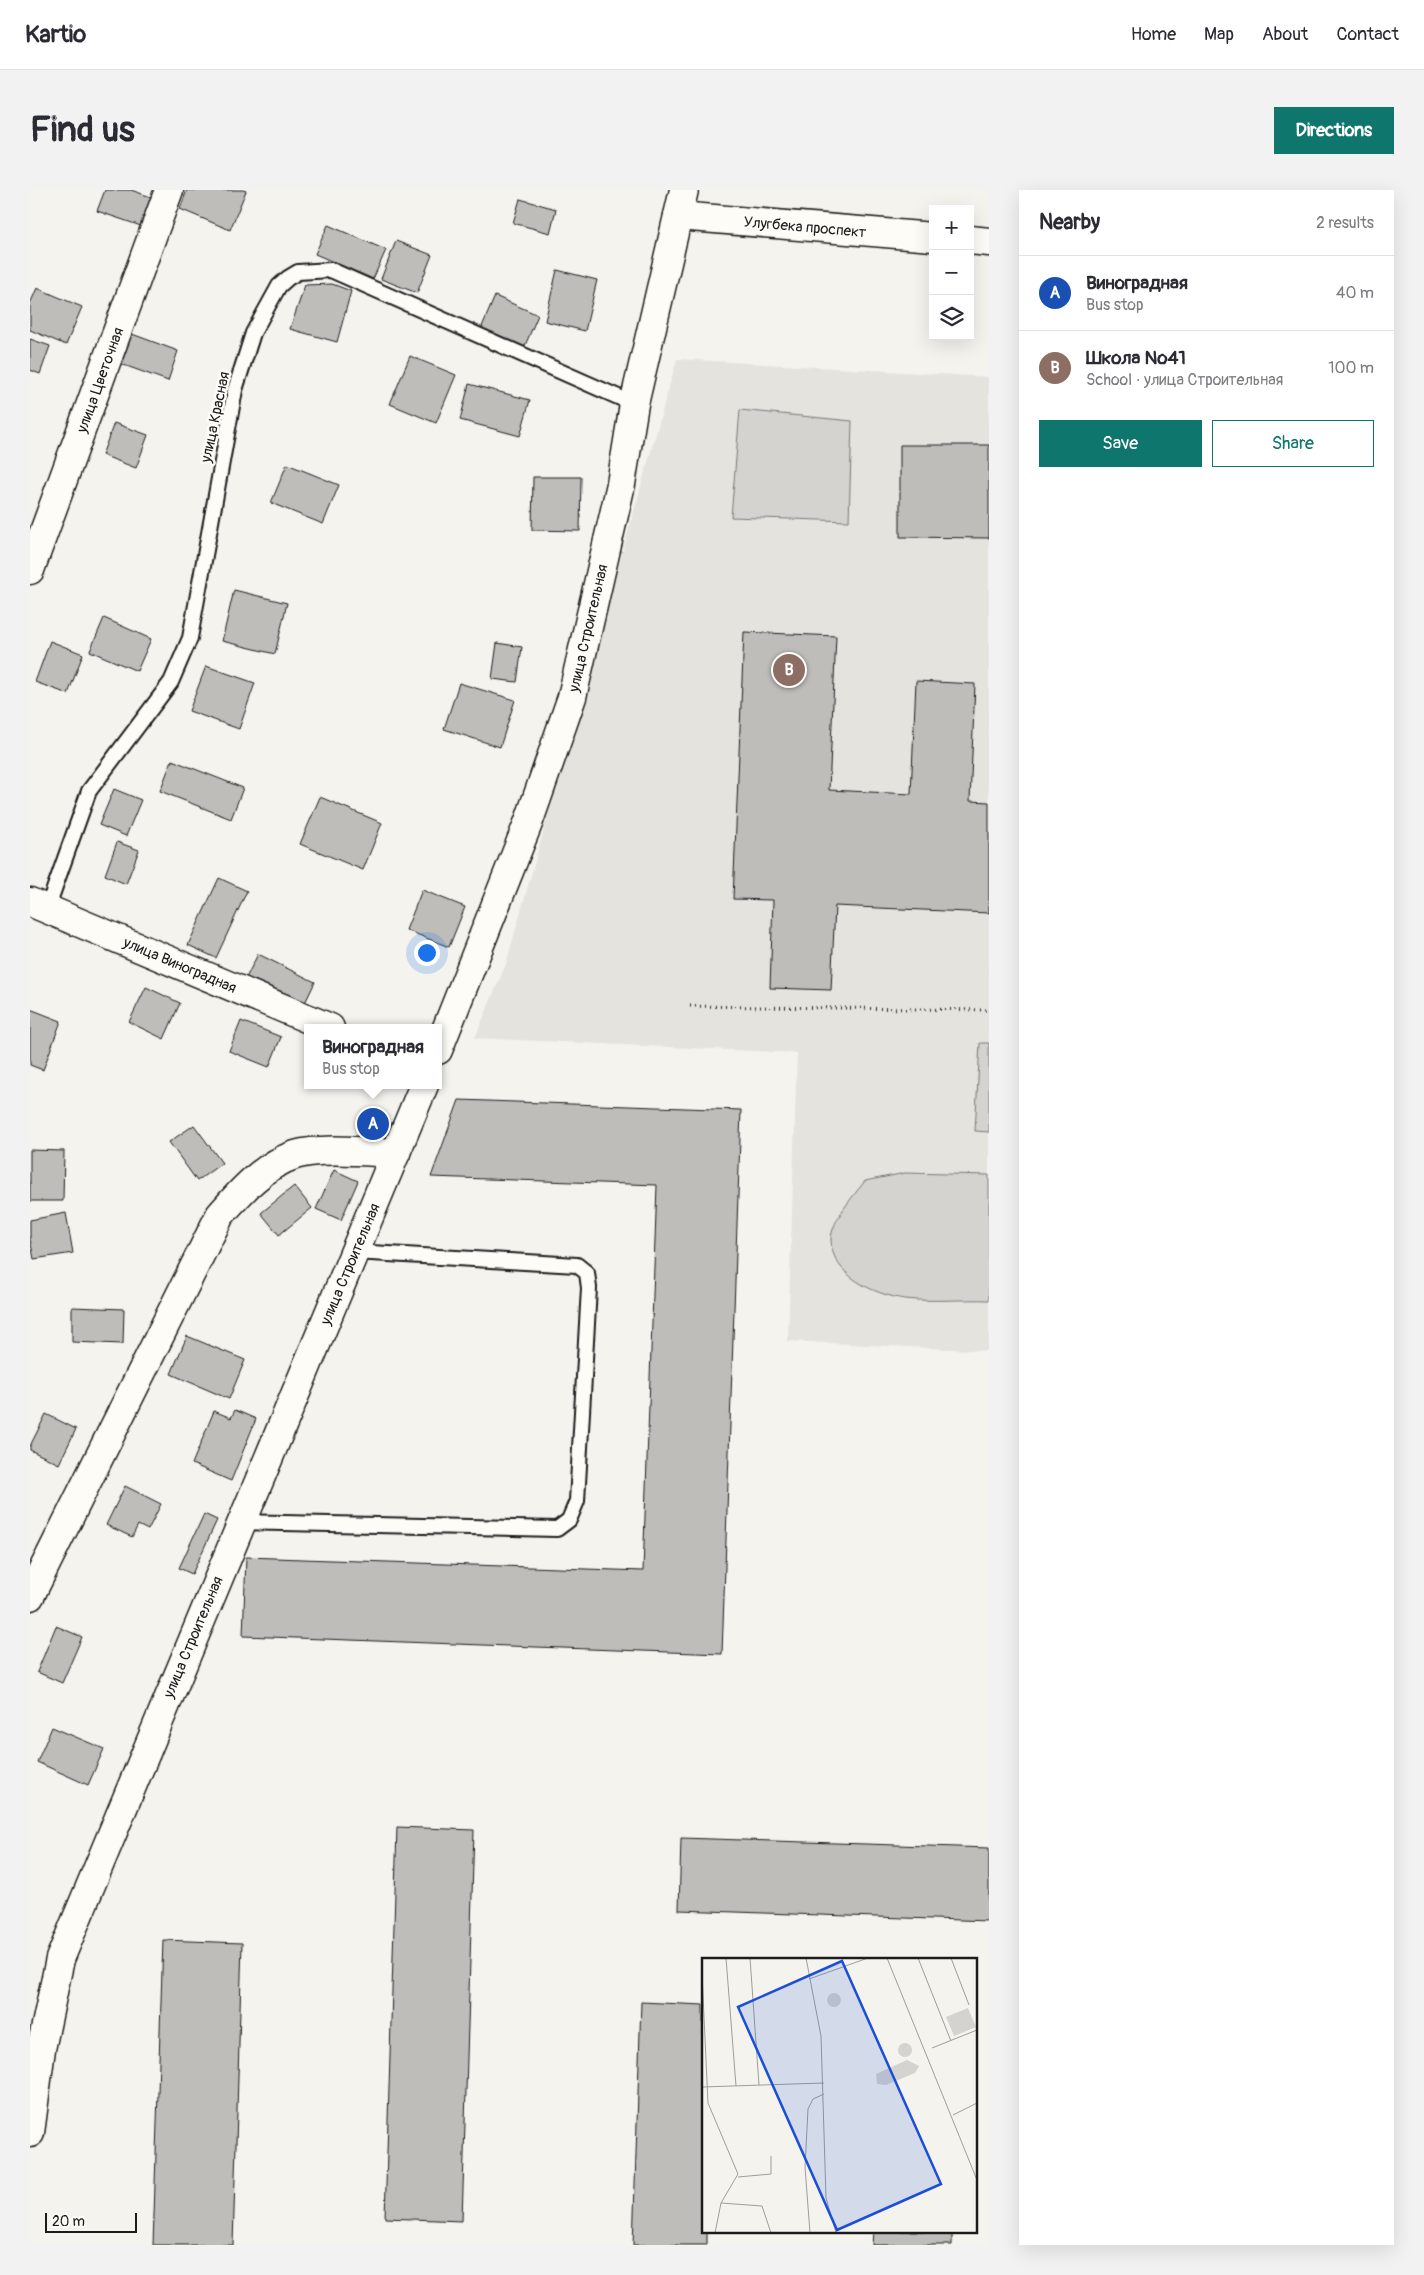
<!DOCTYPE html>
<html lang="en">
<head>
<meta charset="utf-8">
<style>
  body { margin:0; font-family:Pangolin,sans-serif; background:#f2f2f3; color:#2b2b33 }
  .controls { position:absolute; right:15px; top:15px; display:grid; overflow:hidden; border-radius:0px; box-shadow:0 5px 20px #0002 }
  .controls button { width:45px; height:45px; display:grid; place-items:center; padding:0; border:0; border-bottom:1px solid #e1e1e2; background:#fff; color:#2b2b33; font:25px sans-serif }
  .scale { position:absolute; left:15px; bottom:12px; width:92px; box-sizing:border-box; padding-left:5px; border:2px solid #1c1c1c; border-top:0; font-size:14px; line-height:18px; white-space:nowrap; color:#1c1c1c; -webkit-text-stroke:4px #fdfcf7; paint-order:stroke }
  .you { position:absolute; left:396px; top:762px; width:18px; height:18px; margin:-12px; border:4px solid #fff; border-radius:50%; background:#1a73e8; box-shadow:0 0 0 8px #1a73e833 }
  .badge { display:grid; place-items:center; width:32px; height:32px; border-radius:50%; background:#0f766e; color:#fff; font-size:16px; font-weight:700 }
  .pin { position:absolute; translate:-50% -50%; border:2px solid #fff; box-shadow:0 1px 5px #0006 }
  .popup { position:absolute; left:274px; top:834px; width:138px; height:65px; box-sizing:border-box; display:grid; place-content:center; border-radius:0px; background:#fff; filter:drop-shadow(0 1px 4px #0005); font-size:16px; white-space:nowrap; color:#7c7c81 }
  .popup b { font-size:19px; color:#2b2b33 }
  .popup::after { content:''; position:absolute; left:50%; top:100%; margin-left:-10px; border:10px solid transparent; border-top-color:#fff }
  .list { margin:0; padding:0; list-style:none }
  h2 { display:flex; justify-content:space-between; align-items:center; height:65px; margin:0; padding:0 20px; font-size:21px }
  h2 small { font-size:16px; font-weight:400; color:#7c7c81 }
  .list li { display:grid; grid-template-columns:32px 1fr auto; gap:15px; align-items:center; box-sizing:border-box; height:75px; padding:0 20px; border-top:1px solid #e1e1e2 }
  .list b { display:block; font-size:19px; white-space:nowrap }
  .list p { margin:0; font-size:16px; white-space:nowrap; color:#7c7c81 }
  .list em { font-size:16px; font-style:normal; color:#7c7c81 }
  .actions { display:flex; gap:10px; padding:15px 20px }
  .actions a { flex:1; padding:11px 0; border:1px solid #0f766e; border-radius:0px; text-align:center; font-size:18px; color:#0f766e }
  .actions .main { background:#0f766e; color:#fff }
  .icon { flex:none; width:28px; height:28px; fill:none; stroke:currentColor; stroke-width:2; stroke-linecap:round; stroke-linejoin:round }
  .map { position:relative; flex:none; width:959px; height:2055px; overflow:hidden; border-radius:0px }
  header { display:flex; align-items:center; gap:30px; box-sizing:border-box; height:70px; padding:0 25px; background:#fff; border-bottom:1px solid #e1e1e2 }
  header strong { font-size:24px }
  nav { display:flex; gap:28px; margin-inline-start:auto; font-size:18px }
  .intro { display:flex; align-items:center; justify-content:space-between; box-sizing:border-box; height:120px; padding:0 30px }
  h1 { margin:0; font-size:35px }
  .button { padding:12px 22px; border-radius:0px; background:#0f766e; color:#fff; font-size:18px; font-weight:700 }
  main { display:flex; gap:30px; padding:0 30px }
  aside { flex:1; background:#fff; border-radius:0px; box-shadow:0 5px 20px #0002 }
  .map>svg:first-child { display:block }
  .built { fill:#e4e3de }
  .green { fill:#d4d3cf; stroke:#787876 }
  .building { fill:#bebdba; stroke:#1c1c1c }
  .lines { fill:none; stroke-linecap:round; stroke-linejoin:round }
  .service-casing { stroke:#1c1c1c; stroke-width:18 }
  .minor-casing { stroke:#1c1c1c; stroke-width:31 }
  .tertiary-casing { stroke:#1c1c1c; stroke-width:31 }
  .path { stroke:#1c1c1c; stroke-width:3; stroke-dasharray:1 4; stroke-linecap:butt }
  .service { stroke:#fdfcf7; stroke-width:14 }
  .minor { stroke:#fdfcf7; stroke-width:28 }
  .tertiary { stroke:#fdfcf7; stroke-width:28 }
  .labels { text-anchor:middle; stroke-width:5; stroke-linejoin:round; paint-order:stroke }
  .street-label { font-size:15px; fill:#1c1c1c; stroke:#fdfcf7 }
  .inset-road { fill:none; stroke:#9e9d9a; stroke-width:1 }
  .view { fill:#1d4ed8; fill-opacity:0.15; stroke:#1d4ed8; stroke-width:2.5 }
  .inset-edge { fill:none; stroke:#1c1c1c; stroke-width:2.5 }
</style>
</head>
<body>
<header>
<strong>Kartio</strong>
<nav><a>Home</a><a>Map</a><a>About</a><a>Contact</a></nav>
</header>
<div class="intro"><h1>Find us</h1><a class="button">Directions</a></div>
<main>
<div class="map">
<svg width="959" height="2055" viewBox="0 0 959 2055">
  <rect width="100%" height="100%" fill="#f4f3ee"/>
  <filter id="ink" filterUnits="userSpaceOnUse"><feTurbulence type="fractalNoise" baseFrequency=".02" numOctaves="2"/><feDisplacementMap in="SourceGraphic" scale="10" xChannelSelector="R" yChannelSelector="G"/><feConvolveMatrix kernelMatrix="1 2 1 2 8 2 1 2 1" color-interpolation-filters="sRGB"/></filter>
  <g filter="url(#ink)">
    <!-- built -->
    <path class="built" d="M647,169L959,187V1161L758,1151L767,863L445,848L476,774Z"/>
    <!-- green -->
    <path class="green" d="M710,220L822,231L819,331L701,327Z
      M950,853H959V942L945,941Z
      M875,983L959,985V1110C932,1109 902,1112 875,1109C845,1105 801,1085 801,1050C801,1031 824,1005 835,991Z"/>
    <!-- building -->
    <path class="building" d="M75,0H101L121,7L111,36L67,21Z
      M157,0H213L216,1L200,40L150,19Z
      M490,9L526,19L520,43L483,33Z
      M298,35L356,60L343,89L285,64Z
      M366,51L402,65L387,103L351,89Z
      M527,80L567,90L555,141L515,131Z
      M302,94L321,101L307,152L260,139L275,95Z
      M7,98L52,117L36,155L0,140V114Z
      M465,106L508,125L494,158L451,139Z
      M102,144L148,161L138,191L91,174Z
      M0,149L20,156L10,184L0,180Z
      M380,166L426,185L406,233L360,214Z
      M439,194L500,210L490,246L430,230Z
      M84,233L118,245L106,278L72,265Z
      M870,255H959V348L870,347Z
      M257,274L309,295L293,334L241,313Z
      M503,287H551L550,341L502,340Z
      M204,400L257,413L245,464L192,451Z
      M74,428L121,449L107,481L60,461Z
      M714,442L806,446L799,600L881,604L886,491L945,494L940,611L959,612V723L805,716L801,800L740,798L743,710L703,709Z
      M20,451L53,464L38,504L5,492Z
      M467,453L492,457L487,492L462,489Z
      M176,476L225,493L209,539L159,521Z
      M429,493L485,510L470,557L414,539Z
      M142,570L213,598L201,629L130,601Z
      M84,599L111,610L96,646L69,635Z
      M290,607L352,633L333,680L270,654Z
      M87,652L109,660L96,694L75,685Z
      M189,688L217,701L186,768L158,755Z
      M392,700L435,717L419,757L376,740Z
      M228,764L285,792L272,819L214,792Z
      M116,797L150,813L134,849L99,832Z
      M0,819L31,831L13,880L0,875Z
      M211,831L251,847L239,877L199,861Z
      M429,910L711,920L692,1464L213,1446L216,1367L613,1381L627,995L401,987Z
      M164,935L192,973L167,991L139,952Z
      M0,960L34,961L33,1011H0Z
      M304,980L328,991L311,1030L286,1019Z
      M264,996L282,1018L249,1045L231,1023Z
      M36,1023L43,1063L4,1069L0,1049V1030Z
      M42,1117L94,1119L93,1154L42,1152Z
      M157,1146L215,1170L199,1209L141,1184Z
      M205,1220L226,1229L201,1291L162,1274L184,1221L201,1228Z
      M16,1224L46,1239L29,1274L0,1260V1256Z
      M95,1296L131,1314L118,1340L108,1335L102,1347L76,1335Z
      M174,1324L187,1330L162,1384L149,1378Z
      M26,1436L52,1447L32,1493L7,1482Z
      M22,1537L74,1559L58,1595L7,1572Z
      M367,1637L444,1640L432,2031L355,2028Z
      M651,1648L959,1658V1731L649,1720Z
      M133,1750L212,1753L203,2055H123Z
      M611,1812L673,1815V2041H677V2055H603Z
      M843,2041H922V2055H842Z"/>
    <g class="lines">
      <!-- service casing -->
      <g class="service-casing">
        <path id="service" d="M17,719L59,601L141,492L160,448L205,200L223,143L249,96L258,88L268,82L301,80L604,214
          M211,1332L527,1339L539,1330L547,1311L559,1098L557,1083L547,1075L324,1062"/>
      </g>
      <!-- minor casing -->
      <g class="minor-casing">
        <path id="minor" d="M648,26L903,47
          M940,50L959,52
          M0,380L139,0
          M0,712L300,838
          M0,1406L190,1025C211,1001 234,975 265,965C291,957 338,962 366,963"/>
      </g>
      <!-- tertiary casing -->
      <g class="tertiary-casing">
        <path id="tertiary" d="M408,860L499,631L542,507L591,294L604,214L654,0
          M0,1943L11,1859L30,1769L394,895"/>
      </g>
      <!-- path -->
      <path class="path" d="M660,816L959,820"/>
      <!-- service -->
      <use href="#service" class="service"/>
      <!-- minor -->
      <use href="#minor" class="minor"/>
      <!-- tertiary -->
      <use href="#tertiary" class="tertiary"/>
    </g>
  </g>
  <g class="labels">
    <!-- street labels -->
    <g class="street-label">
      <text transform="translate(775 37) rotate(5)" y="5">Улугбека проспект</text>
      <text transform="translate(70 190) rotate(-70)" y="5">улица Цветочная</text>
      <text transform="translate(185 227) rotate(-78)" y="5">улица Красная</text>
      <text transform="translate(558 438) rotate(-77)" y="5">улица Строительная</text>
      <text transform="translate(150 775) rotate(23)" y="5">улица Виноградная</text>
      <text transform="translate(320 1074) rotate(-67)" y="5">улица Строительная</text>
      <text transform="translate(163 1447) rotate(-67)" y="5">улица Строительная</text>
    </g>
  </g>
  <!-- overview -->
  <g transform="translate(672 1768)">
    <rect width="275" height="275" fill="#f4f3ee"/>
    <path d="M125 42a7 7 0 1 1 14 0a7 7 0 1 1-14 0ZM266,50L274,69L252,78L244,59ZM196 92a7 7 0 1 1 14 0a7 7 0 1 1-14 0ZM205,102L217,108L213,115L184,127L175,126L174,116Z" fill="#d4d3cf"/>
    <path class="inset-road" d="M24,0L34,128M48,0L57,127M104,0L119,78L124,240L134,275M185,0L275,222M216,0L249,83M249,0L267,47M0,15L6,145L36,216L19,245L13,275M107,21L166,0M230,90L275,72M0,129L122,125M251,157L275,145M36,219L69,216V198M19,245L60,248L69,275M108,275L103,209L106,151L111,141L122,136"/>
    <path class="view" d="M140,3L239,226L135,272L36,49Z"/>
    <rect width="275" height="275" class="inset-edge"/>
  </g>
</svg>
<div class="controls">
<button>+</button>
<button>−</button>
<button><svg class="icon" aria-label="layers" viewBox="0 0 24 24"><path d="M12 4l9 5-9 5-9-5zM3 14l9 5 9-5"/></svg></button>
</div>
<div class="scale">20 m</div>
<div class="you"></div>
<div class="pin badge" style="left:343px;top:934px;background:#1a4fb4">A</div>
<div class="popup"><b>Виноградная</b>Bus stop</div>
<div class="pin badge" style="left:759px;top:480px;background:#8d6e63">B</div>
</div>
<aside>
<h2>Nearby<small>2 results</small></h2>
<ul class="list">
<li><span class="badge" style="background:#1a4fb4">A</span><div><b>Виноградная</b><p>Bus stop</p></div><em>40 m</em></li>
<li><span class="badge" style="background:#8d6e63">B</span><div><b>Школа №41</b><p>School · улица Строительная</p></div><em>100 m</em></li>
</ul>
<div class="actions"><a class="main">Save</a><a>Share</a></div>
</aside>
</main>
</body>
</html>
